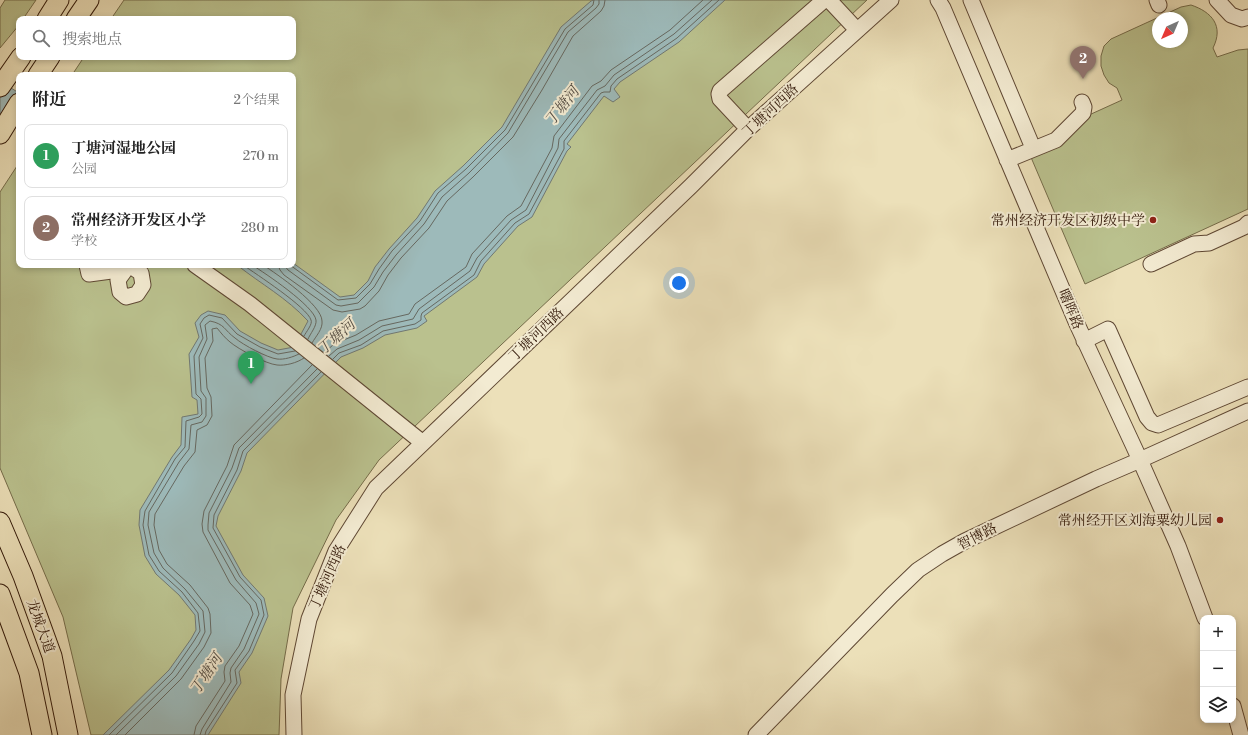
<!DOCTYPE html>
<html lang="zh">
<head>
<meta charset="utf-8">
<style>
  body { margin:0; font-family:"Libre Bodoni","Noto Serif SC",serif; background:#f6f6f6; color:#222 }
  .controls { position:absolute; right:12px; bottom:12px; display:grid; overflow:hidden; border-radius:8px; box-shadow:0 2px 6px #0003 }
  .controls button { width:36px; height:36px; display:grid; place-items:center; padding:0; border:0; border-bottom:1px solid #e0e0e0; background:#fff; color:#222; font:20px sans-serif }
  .compass { position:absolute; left:1152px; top:12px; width:36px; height:36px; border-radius:50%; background:#fff; box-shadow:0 2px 6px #0003; rotate:224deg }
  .you { position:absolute; left:679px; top:283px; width:14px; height:14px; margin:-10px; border:3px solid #fff; border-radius:50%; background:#1a73e8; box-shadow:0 0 0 6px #1a73e833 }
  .badge { display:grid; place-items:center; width:26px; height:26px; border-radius:50%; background:#db2777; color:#fff; font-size:13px; font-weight:700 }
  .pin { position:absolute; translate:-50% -33px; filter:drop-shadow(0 1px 2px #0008) }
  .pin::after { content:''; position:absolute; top:21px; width:14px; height:12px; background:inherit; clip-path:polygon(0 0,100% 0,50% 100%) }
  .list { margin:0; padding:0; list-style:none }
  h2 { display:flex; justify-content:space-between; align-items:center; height:52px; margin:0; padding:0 16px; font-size:17px }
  h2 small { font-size:13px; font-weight:400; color:#767676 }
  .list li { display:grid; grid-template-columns:26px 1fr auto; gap:12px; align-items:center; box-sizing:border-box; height:64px; margin:0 8px 8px; padding:0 8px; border:1px solid #e0e0e0; border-radius:8px }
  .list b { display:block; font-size:15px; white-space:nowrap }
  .list p { margin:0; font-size:13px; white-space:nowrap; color:#767676 }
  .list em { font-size:13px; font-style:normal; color:#767676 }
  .icon { flex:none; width:22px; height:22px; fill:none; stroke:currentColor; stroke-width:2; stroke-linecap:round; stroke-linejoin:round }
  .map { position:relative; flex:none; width:1248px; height:735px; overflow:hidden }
  .search { position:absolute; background:#fff; box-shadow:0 2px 6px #0003; left:16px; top:16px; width:280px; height:44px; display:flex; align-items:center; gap:10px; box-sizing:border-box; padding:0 14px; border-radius:8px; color:#767676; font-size:15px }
  .panel { position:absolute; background:#fff; box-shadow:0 2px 6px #0003; left:16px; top:72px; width:280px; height:196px; border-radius:8px }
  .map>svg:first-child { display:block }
  .green { fill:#bac18e; stroke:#756c4a; fill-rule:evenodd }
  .water { fill:#9dbaba; stroke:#717872 }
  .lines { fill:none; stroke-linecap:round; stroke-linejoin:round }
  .shore { stroke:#666860; stroke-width:1 }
  .minor-casing { stroke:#5f4834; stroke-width:17 }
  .major-casing { stroke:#301607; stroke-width:21 }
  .minor { stroke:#f3ebd2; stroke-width:15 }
  .major { stroke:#ece0b9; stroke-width:19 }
  .poi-dot { fill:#8f2418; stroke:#f3ebd2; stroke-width:1.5 }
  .labels { text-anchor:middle; stroke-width:4; stroke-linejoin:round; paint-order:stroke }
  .street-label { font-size:14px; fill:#301607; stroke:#f3ebd2 }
  .poi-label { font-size:14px; fill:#301607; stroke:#f3ebd2; text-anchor:end }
  .water-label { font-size:15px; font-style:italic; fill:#564f46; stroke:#f3ebd2 }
</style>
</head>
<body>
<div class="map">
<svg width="1248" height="735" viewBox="0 0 1248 735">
  <rect width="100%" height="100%" fill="#ece0b9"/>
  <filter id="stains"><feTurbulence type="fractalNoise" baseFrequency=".005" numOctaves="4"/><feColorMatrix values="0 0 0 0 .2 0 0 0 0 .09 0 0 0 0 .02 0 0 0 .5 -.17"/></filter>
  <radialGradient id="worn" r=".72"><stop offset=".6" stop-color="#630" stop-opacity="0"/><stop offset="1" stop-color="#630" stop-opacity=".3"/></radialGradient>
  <!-- green -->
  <path class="green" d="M5,0H36L23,19H19V25L0,48V8Z
    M124,0H867L379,460L336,520L293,608L281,679L279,735H91L63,617L0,468V192L19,163V265H293V75H72L84,57H293V19H111Z
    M1191,5C1212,12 1224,26 1213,48L1217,57L1238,50L1248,49V209L1085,284L1030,155L1089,115L1122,100L1117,88L1109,83L1104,75L1101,66V56L1104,46L1111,39L1181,7ZM1158,18H1182V42H1158Z"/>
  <!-- water -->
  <path class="water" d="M594,0H725L679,42L620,82L614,89L620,97L613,102L604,96L567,144L571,147L567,151L532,217L518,226L484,264L477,277L424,316L427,321L417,328L385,335L363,348L341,357L247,453L241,471L218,516L216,526L243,575L264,598L268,616L252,653L239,672L241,683L208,735H103L169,670L191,639L196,630L195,615L179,595L156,574L145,556L139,525L140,510L172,457L181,445L182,417L198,414L197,400L192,397L189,354L199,337L195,323L201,315L208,311L225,315L240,331L261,343L278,350L294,347L308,321C287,298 261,284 237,265H293V263L340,297L354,295L368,281L375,267L389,249L417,218L435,191L463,166L502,127L561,27L591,1Z
    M0,81L19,93V126L0,113Z"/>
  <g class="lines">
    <!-- shore -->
    <path class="shore" d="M243,265C256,274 307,307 311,320C313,324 306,332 304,336
      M252,265C265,273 314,306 316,320C317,326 310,334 308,339
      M263,265C277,274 322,305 322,321C323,329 316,336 312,343
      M278,265L280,270L284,275L333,310L342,312L360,309L365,306L379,291L388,275L401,258L429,228L447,201L473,177L513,137L542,90L573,36L601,11L604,6L605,0
      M284,265L288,270L336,305L341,306L358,303L374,287L383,272L396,255L424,224L442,197L469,173L508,133L568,32L596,8L599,4V0
      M290,265L338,300L356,298L370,284L379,269L392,251L420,221L438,193L466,169L505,130L565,29L593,5L594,0
      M324,353L334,344L356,335L379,321L409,314L415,304L466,267L472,254L507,216L521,206L552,148L554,136L592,86L601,81L611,70L670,30L703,0
      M329,356L337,349L359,340L382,326L413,319L419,309L470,271L477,258L511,220L526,210L558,148L559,139L597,90L605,86L614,75L674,34L712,0
      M333,359L339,353L361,345L383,331L415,324L421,320V316L422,313L474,275L481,261L515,223L529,214L564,149V141L601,93L604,92H610L611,86L617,79L677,38L719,0
      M109,735L172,673L194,641L200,631L198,613L182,592L159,571L149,555L143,525L145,511L175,459L185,447L186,421L199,417L202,414L201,399L196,394L194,356L203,338L200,324L204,318L209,315L222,318L237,334L260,347L278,354L295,351
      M116,735L176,676L199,644L205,632L203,611L185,589L163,568L154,553L148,525L149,512L179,462L189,449L191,425L202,422L206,416V398L201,391L199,357L207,339L205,325L210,321C225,324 224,330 235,338C243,345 268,358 277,359C284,360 293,357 299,354
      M125,735L181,679L204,647L211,633L210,614L208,608L190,585L167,564L159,550L154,525L155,514L184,466L195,452L197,430L207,425L212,416L211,397L207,388L205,358L213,341L212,329L217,328C221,333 225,338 230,342C238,349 266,364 277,365C285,366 297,363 304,358
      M194,735L196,726L225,681L224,672L225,666L239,646L253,614L250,605L230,583L203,532L202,524L204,511L227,466L234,445L312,365
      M200,735L202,729L231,682L230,673L231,668L244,649L259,614L256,603L236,580L208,530V525L209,513L232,468L239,448L317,369
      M205,735L206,731L237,683L235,670L249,651L264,615L261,600L240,577L213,528L214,515L237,470L243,451L321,372"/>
    <!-- minor casing -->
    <g class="minor-casing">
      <path id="minor" d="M829,0L857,30
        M938,0L943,8L1077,324L1140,460L1178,546L1205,618
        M971,0L1033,148
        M1157,0L1159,5
        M1217,0L1231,15L1242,19L1248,17
        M748,129L720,99L719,94L720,91L824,0
        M1007,160L1056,140L1083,113L1084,107L1082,102
        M1151,264L1194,244L1209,243L1244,227L1248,223
        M87,265L89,274L126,269L128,265
        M195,265L250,304L423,443
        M126,269L118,280L120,292L126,297L137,294L143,285L141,273L129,265
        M1084,341L1108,329L1147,417L1152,423L1158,425L1248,387
        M1233,706L1241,735
        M294,735L293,695L309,619L336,551L376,488L691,186L748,129L891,0
        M756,735L892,595L918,570L942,554L965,541L1096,479L1140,460L1248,411"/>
    </g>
    <!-- major casing -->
    <g class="major-casing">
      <path id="major" d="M47,19L59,0
        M76,19L89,0
        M38,75L50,57
        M0,87L21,57
        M0,134L19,103
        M0,522L23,576L52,656L68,735
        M0,594L29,673L42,735"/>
    </g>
    <!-- minor -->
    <use href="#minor" class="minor"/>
    <!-- major -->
    <use href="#major" class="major"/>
  </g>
  <!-- markers -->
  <g class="poi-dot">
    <circle cx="1153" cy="220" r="4"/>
    <circle cx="1220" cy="520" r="4"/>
  </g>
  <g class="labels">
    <!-- street labels -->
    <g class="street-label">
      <text transform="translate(770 110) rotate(-43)" y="5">丁塘河西路</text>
      <text transform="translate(1071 309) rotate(67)" y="5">曙晖路</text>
      <text transform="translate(536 334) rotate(-44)" y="5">丁塘河西路</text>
      <text transform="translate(977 536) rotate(-27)" y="5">智博路</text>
      <text transform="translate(327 577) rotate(-66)" y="5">丁塘河西路</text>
      <text transform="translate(41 626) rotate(70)" y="5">龙城大道</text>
    </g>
    <!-- poi labels -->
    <g class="poi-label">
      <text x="1145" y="225">常州经济开发区初级中学</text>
      <text x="1212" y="525">常州经开区刘海粟幼儿园</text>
    </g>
    <!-- water labels -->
    <g class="water-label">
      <text transform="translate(562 106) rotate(-52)" y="5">丁塘河</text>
      <text transform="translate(336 337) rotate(-42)" y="5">丁塘河</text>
      <text transform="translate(206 674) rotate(-56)" y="5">丁塘河</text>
    </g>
  </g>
  <rect width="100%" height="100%" filter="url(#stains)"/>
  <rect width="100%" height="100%" fill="url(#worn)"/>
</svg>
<div class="controls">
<button>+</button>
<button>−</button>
<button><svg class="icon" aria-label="layers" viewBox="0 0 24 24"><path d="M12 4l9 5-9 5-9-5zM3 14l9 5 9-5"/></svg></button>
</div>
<svg class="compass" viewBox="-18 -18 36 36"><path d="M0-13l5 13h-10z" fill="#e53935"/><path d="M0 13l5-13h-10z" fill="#767676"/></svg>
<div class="you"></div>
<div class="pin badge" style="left:251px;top:384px;background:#2e9e5b">1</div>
<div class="pin badge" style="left:1083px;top:79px;background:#8d6e63">2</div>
<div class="search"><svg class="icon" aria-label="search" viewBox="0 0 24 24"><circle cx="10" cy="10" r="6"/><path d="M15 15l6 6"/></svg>搜索地点</div>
<section class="panel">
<h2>附近<small>2个结果</small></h2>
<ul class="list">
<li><span class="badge" style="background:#2e9e5b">1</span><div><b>丁塘河湿地公园</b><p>公园</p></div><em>270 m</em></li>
<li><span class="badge" style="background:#8d6e63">2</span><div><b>常州经济开发区小学</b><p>学校</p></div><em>280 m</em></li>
</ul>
</section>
</div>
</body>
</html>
